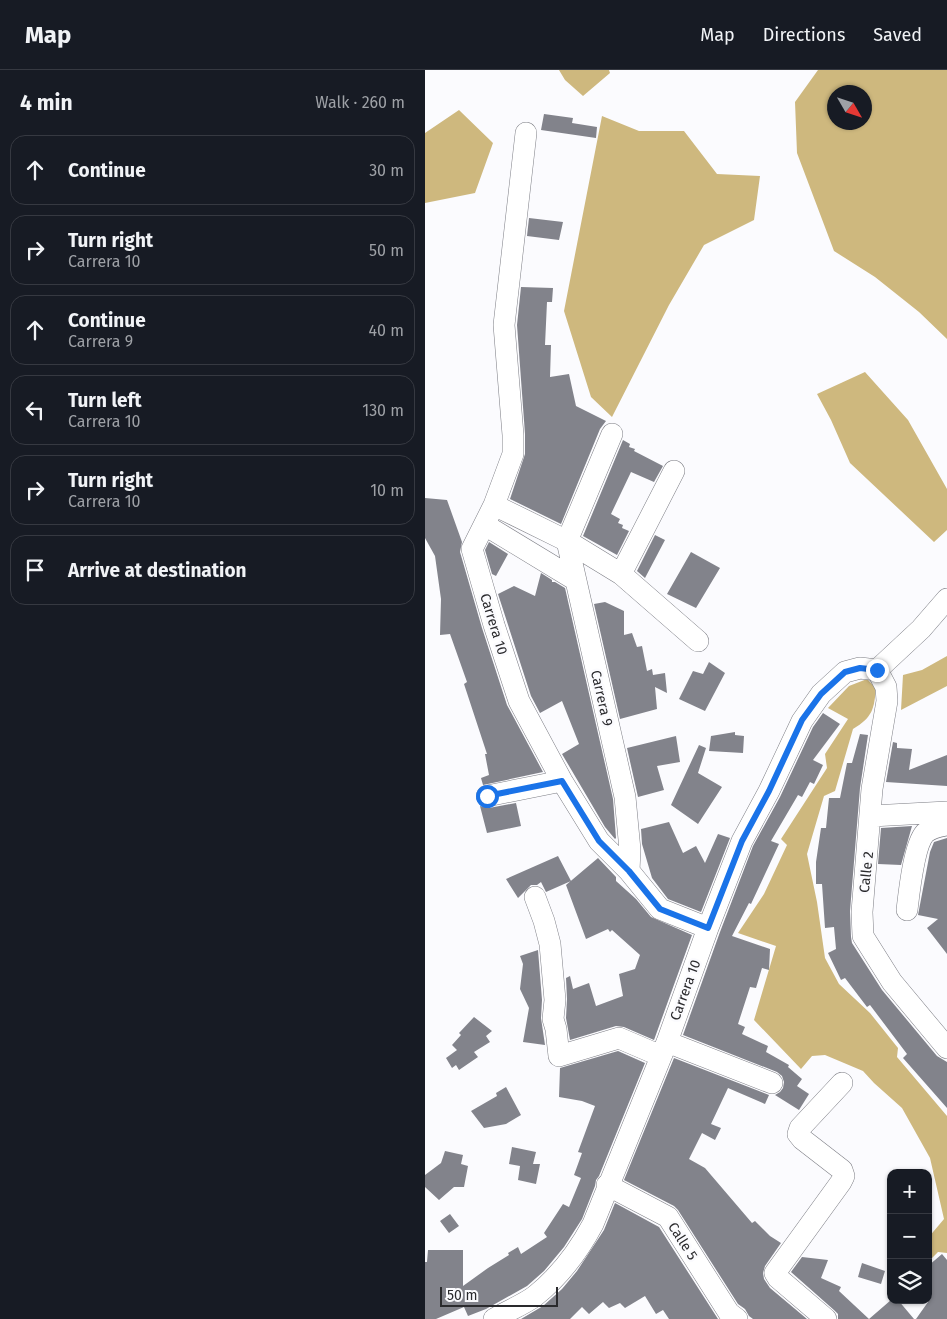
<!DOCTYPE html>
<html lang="en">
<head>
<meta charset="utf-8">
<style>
  body { margin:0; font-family:"Fira Sans",sans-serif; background:#242831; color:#f1f3f6 }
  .controls { position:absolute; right:15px; bottom:15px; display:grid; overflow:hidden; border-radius:10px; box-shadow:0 1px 4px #0004 }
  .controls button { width:45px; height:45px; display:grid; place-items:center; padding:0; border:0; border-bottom:1px solid #363941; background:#171b24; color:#f1f3f6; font:25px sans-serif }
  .compass { position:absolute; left:402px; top:15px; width:45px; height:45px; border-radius:50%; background:#171b24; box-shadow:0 1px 4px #0004; rotate:129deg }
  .scale { position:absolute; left:15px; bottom:12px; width:118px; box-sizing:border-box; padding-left:5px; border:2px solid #2a2a2d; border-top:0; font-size:14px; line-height:18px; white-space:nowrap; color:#2a2a2d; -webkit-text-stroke:4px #fbfbfe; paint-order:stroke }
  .stop { position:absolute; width:15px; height:15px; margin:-11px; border:4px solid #1a73e8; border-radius:50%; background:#fff }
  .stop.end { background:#1a73e8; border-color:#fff; box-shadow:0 1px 5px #0008 }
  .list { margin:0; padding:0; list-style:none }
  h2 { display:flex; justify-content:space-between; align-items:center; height:65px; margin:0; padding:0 20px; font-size:21px }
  h2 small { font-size:16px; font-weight:400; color:#9ea1a6 }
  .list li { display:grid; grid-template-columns:32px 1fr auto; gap:15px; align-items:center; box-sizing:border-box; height:70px; margin:0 10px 10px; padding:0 10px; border:1px solid #363941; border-radius:15px }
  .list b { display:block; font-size:19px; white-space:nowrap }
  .list p { margin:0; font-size:16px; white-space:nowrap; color:#9ea1a6 }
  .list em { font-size:16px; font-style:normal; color:#9ea1a6 }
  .icon { flex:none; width:28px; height:28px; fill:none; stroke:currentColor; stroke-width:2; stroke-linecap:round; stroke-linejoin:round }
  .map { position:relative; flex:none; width:522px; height:1249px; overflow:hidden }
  header { display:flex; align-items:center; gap:30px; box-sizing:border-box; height:70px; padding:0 25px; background:#171b24; border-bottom:1px solid #363941 }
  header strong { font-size:24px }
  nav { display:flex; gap:28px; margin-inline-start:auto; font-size:18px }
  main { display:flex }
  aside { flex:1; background:#171b24 }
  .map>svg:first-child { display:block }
  .forest { fill:#ceb87e; fill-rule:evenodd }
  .building { fill:#82838b }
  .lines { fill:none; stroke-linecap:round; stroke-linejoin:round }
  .minor-casing { stroke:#7d7e85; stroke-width:22 }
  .minor { stroke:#fff; stroke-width:21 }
  .route { stroke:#1a73e8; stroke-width:6 }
  .labels { text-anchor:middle; stroke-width:5; stroke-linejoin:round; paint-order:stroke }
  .street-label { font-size:14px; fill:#2a2a2d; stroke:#fbfbfe }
</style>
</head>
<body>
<header>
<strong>Map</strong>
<nav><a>Map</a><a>Directions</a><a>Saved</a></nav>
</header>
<main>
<aside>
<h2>4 min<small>Walk · 260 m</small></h2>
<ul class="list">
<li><svg class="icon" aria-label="ahead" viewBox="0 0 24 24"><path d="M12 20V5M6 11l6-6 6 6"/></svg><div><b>Continue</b></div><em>30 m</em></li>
<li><svg class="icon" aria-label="right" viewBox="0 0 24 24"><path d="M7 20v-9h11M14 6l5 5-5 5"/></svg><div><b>Turn right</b><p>Carrera 10</p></div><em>50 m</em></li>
<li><svg class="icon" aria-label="ahead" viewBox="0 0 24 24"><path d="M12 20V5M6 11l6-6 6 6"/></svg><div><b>Continue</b><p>Carrera 9</p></div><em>40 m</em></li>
<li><svg class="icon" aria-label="left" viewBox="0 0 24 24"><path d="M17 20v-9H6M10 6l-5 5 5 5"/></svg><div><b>Turn left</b><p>Carrera 10</p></div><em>130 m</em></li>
<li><svg class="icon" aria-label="right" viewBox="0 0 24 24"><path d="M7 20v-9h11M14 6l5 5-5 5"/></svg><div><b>Turn right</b><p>Carrera 10</p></div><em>10 m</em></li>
<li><svg class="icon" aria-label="arrive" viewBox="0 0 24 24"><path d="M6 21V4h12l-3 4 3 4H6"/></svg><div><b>Arrive at destination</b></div></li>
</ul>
</aside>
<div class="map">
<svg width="522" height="1249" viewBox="0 0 522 1249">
  <rect width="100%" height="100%" fill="#fbfbfe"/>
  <!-- forest -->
  <path class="forest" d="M134,0H184L185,3L158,26L140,10Z
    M393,0H522V269L494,242L450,207L409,181L372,83L370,32ZM410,22H440V52H410Z
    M34,40L68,73L50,123L0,133V63Z
    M177,46L214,61H259L292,104L335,106L329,150L279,175L244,235L187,347L166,327L139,241Z
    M440,302L483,350L522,419V460L509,472L425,393L406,350L392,324Z
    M522,586V616L476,640L478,605L497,600Z
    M442,609L451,618C449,639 448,647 428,659L410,721L399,726L382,784L392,832L400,888L414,914L445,943L473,978L472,987L522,1046V1183L513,1182L503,1192V1168L519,1149L505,1088L477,1038L449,1013L438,1001L400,985L387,986L376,999L329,950L351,876L313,863L339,824L362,775L356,769L402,698L400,684L423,649L403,638L424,616Z"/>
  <!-- building -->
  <path class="building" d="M119,44L148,48L147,53L172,57L171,68L116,60Z
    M104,148L138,152L134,170L102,166Z
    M96,217L128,218L127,232H122L120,275H126L125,307L144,304L151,336L181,351L175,359L136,454L85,429L100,384V364L92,255Z
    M198,370L205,374L204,377L210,379L209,381L238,396L229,412L206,402L186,444L195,449L193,453L198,455L197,458L204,461L192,485L158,466Z
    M0,428L22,430L37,472L35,482L57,558L82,635L118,702L58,715L56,708L64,705L60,684H62L39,614L42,612L25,564L15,565L16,529L10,486L0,468Z
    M230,465L240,470L220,508L212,501Z
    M64,472L83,484L71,506L67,504L60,480Z
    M266,482L295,498L271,538L242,524Z
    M116,503L127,510V512H130L140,518L188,729L191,768L190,769L180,757L137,684L154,674L137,631L115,643L106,626L73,524L89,516L110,526Z
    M180,532L199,541V565L207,563L212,577L217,576L222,601L227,599L228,605L240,603L242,623L230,617L232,639L195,649L169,534Z
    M284,592L300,603L280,641L254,629L268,601L278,604Z
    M398,643L415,654L388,690L398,695L389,714L385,712L377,727L373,725L346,771L354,774L326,834L324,833L307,866L345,879L344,900L337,898L331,918L325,917L313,954L320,957L317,964L343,976L341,982L364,995L363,997L377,1009L372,1016L384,1024L374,1040L350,1025L355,1022L358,1018L359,1012L357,1006L352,1002L258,965L295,862L328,776L355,727L388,657Z
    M310,662V665L319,666L318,683L284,681L286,666Z
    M435,664L443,665L435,718L425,841L426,867L427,873L457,920L512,986L522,992V1038L478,988L482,984L445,935L442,937L420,908L416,910L403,883L411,879L409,857L400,858L397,814H391V792L396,758H401L404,728H415L422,693H427Z
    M251,666L255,692L232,696L239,720L213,727L202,678Z
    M468,672L472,673V678L487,679L484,700L522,685V716L461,712Z
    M274,675L281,678L273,703L297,717L273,754L246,735Z
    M91,733L96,756L62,763L55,736L64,738Z
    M244,752L258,783L271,776L280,793L293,764L305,768L276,842L243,829L227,808L217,774L216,759Z
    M487,756L476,795L453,794L456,758Z
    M522,768V884L502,858L513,849L493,845L505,782L509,772Z
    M133,786L146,811L121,822L116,812L112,815H106L93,828L81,809Z
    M173,788L191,807V811L211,829L226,847L267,865L229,970L199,957L191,956L145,970L141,948L142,929L141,908L145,906L148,919L164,913L171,936L198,926L194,904L210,899L215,885L187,860L185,862L183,859L161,869L141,815Z
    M113,880L117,930L116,948L120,975L98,972L104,938L95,919L98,894L95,886Z
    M49,947L67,961L61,966L65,972L49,982L53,987L34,1000L31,995L27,998L21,988L32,980L27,975L36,965L34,963Z
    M193,981L220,993L174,1106L171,1110L170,1116L157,1149L139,1177L119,1201L102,1216L61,1239L43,1246L39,1237L11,1249H0V1192H2L3,1180H38V1216L63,1198L84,1185L83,1183L93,1177L96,1184L122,1167L119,1163L138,1134L144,1137L156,1108L149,1105L157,1083L153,1082L170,1036L157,1031L134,1027L135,998Z
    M249,988L344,1025L340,1034L303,1018L286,1054L296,1058L290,1070L277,1063L264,1089L280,1098L327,1153L330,1151L345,1166L356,1173L340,1196L338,1203L339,1209L345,1218L382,1249H328L324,1246L320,1239L313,1234L253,1140L249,1136L199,1110Z
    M81,1017L96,1045L81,1054L59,1058L46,1041L72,1026L71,1023Z
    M87,1077L111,1082L108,1094H115L111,1114L93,1110L95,1096L84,1094Z
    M20,1081L38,1085L36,1094L43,1096L39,1117H29L14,1130L0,1117V1105L16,1093Z
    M190,1133L234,1157L293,1249H244L238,1240L231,1244L220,1226L200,1238L195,1233L184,1238L178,1232L164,1244L157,1237L145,1249H96L118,1236L137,1219L152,1201L179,1160Z
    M25,1144L34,1156L24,1163L15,1151Z
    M517,1184L522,1190V1249H491L503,1232V1196Z
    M377,1187L403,1190L396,1208L416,1217L414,1221L444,1249L466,1230H473L489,1249H413V1244L409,1240L366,1202Z
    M437,1193L460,1201L456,1214L433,1207Z"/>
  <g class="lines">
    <!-- minor casing -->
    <g class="minor-casing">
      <path id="minor" d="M101,63L79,255L88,365V384L69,435L47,479L69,555L94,631L137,711L174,771L204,801
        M187,364L142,471L200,727L205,780L204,801L235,839L283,858
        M69,435L142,471L196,504L273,571
        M60,455L149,509
        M196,504L249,401
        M452,600L461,617L462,631L447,719L437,842L438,866L467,912L522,978
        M452,600L496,559L522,529
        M62,726L137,711
        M446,746L522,742
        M110,827L119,851L125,874L130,930L128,949L131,959L134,986L194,968L236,986
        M482,840C484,823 489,775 500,763C506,758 515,756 522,755
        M242,972L347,1013
        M182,1115L243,1147L304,1243L312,1249
        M69,1249C82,1241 98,1235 110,1226C135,1206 153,1182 168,1154L242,972L283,858L317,771L344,721L377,651L396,624L420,602L435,598L452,600
        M401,1249L353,1208L350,1203L416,1112L419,1106L417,1100L377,1069L373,1064L375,1058L417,1013"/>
    </g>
    <!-- minor -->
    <use href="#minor" class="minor"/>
  </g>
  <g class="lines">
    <!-- route -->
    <path class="route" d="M62,726L137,711L174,771L204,801L235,839L283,858L317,771L344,721L377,650L396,624L420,602L435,598L452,600"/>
  </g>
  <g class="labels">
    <!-- street labels -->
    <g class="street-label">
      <text transform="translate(69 554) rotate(73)" y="5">Carrera 10</text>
      <text transform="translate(177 628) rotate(77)" y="5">Carrera 9</text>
      <text transform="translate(441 802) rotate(-84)" y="5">Calle 2</text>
      <text transform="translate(260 920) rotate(-70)" y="5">Carrera 10</text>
      <text transform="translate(258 1171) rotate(57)" y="5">Calle 5</text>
    </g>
  </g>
</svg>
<div class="controls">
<button>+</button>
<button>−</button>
<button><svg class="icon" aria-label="layers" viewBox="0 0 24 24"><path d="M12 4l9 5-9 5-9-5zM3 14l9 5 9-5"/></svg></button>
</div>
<svg class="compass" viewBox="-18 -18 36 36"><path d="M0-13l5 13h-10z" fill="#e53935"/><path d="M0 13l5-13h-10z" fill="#9ea1a6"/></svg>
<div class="scale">50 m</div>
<div class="stop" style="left:62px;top:726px"></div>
<div class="stop end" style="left:452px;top:600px"></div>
</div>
</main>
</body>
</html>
